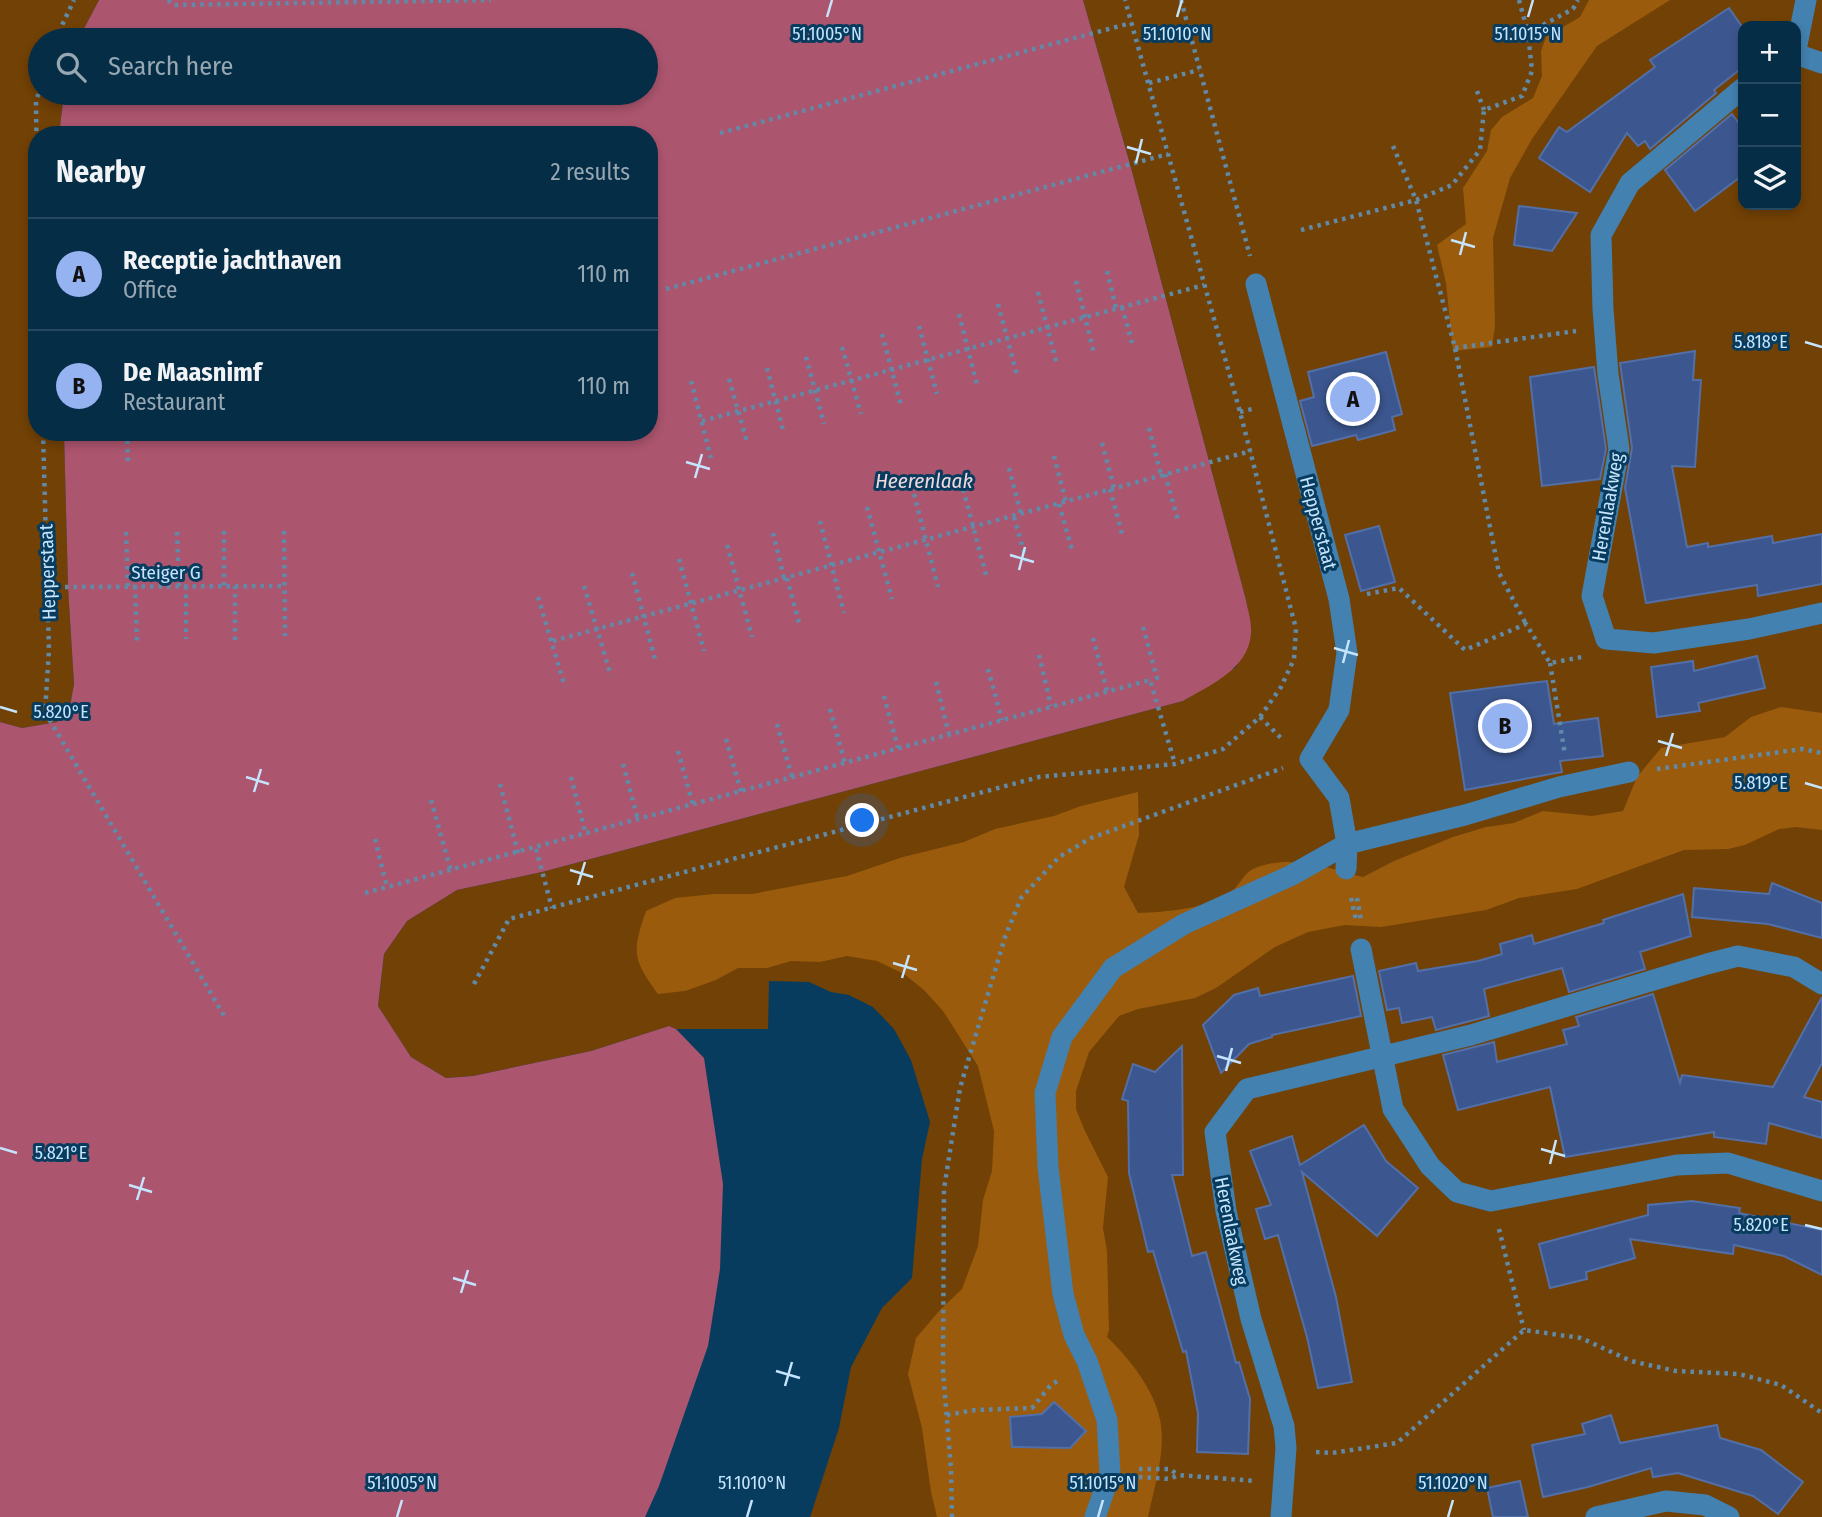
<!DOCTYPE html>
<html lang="en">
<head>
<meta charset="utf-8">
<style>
  body { margin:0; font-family:"Fira Sans Condensed",sans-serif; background:#0f354d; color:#f1f3f6 }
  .controls { position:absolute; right:21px; top:21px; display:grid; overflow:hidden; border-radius:14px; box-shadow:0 4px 10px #0003 }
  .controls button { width:63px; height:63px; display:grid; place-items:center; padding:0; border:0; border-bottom:2px solid #27495f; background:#062d46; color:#f1f3f6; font:35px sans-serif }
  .you { position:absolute; left:863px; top:821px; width:24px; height:24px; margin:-18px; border:5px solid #fff; border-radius:50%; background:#1a73e8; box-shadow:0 0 0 10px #1a73e833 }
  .badge { display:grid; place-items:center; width:46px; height:46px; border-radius:50%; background:#95b2f1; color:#111; font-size:23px; font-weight:700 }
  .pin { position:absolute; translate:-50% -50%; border:4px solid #fff; box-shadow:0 2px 7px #0006 }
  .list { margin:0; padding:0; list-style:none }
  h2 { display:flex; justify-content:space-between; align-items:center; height:91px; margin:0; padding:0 28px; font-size:30px }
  h2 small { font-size:23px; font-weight:400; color:#98a8b3 }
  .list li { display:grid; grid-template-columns:46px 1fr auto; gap:21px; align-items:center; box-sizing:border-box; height:112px; padding:0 28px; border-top:2px solid #27495f }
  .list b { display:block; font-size:26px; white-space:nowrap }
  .list p { margin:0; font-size:23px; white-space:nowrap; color:#98a8b3 }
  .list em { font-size:23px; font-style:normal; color:#98a8b3 }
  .icon { flex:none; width:38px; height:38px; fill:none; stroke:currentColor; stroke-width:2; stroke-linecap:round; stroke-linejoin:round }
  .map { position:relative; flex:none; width:1822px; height:1517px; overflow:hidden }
  .search { position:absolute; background:#062d46; box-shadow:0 4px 10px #0003; left:28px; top:28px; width:630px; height:77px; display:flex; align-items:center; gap:18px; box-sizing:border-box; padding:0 24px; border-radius:38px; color:#98a8b3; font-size:26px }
  .panel { position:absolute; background:#062d46; box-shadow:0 4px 10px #0003; left:28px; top:126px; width:630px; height:315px; border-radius:28px }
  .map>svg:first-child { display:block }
  .green { fill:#724105; fill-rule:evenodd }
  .forest { fill:#9a5b0d }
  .water { fill:#ac556e }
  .building { fill:#3c578f; stroke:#526fa8; stroke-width:2 }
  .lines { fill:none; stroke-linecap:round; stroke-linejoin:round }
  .path { stroke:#608aa8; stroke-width:4.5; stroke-dasharray:3.5 5; stroke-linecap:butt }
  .minor { stroke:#4381b0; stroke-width:21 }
  .ticks { fill:none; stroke:#c5e4fe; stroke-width:2.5 }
  .labels { text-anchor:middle; stroke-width:6; stroke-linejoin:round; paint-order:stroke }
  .street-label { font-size:19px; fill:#c5e4fe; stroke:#083c5e }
  .water-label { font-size:21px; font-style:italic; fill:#f1d8dd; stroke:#083c5e }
  .ticks-label { font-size:18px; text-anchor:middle; fill:#c5e4fe; stroke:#083c5e; stroke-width:6; stroke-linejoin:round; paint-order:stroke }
</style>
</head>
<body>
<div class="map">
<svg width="1822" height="1517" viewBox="0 0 1822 1517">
  <rect width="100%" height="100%" fill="#083c5e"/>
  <!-- green -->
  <path class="green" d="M0,0H99L78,40H40V93H64L59,135H37V432H64L68,587L74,684L70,706L57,722L22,728L0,722Z
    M1083,0H1822V1517H810L839,1428L851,1367L882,1308L912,1278L922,1159L930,1122L911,1060L894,1029L873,1007L849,995L831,992L809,982L769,981L768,1029H676L669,1026L591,1051L473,1076L446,1078L411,1057L378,1006L384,954L407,921L457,890L542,872L1183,701L1236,667L1251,632L1246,600L1130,164ZM1743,26H1796V205H1743Z"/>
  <!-- forest -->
  <path class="forest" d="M1589,0H1670L1597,46L1532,139L1510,178L1493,238L1495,326L1492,347L1453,351L1446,283L1437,245L1466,224L1463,188L1487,151L1491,130L1502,117L1533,98L1542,76L1541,51L1546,37L1580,17Z
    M1781,707L1822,713V830L1796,827L1779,829L1745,845L1728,849L1684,850L1577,889L1519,898L1486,910L1381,927L1345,925L1308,932L1275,947L1216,988L1195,998L1138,1009L1119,1016L1089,1052L1076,1091V1109L1084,1129L1108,1177L1103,1228L1107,1251L1109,1330L1107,1337C1130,1359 1157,1393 1161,1425C1165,1455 1154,1488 1148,1517H937L931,1492L922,1428L908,1374L916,1338L940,1310L962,1289L978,1246L983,1200L992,1171L994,1131L978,1066L943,1011L924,990L904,974L877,961L847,956L820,962L791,961L767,968H738L716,980L685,991L658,994C632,958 632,952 646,911L675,898L714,894H752L847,876L903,857L964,842L995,829L1054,816L1081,806L1138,792L1139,835L1124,887L1138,913C1163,912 1211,909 1231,892C1239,886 1244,873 1253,869C1288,853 1329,868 1363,877L1394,861L1453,837L1486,827L1514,823L1543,811L1592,816L1623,811L1637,777L1661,748L1725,737L1751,717Z"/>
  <!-- water -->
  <path class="water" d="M99,0H1083L1130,164L1246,600C1248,611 1252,623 1251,633C1249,669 1210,685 1183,701L542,872L457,890L407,921L384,954L378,1006L411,1057L446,1078L473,1076L591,1051L669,1026L676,1029L704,1058L723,1184L720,1269L708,1346L659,1486L645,1517H0V722L22,728L57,722L70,706L74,684L68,587L64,432H649V135H59L64,93H646V40H78Z"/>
  <!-- building -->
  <path class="building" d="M1729,8L1743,28V67L1714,90L1716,93L1650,149L1645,141L1638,146L1627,133L1590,192L1539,158L1559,127L1567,132L1655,67L1650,60Z
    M1732,114L1743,129V175L1695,211L1665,170Z
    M1519,206L1577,213L1552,251L1514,245Z
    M1695,351L1693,380H1701L1695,467L1672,466L1687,547L1708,543V547L1772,536L1773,543L1822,534V584L1758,596L1757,585L1646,603L1625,488L1632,448L1620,363Z
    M1386,352L1402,414L1392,417L1395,430L1358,440L1356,435L1312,446L1300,401L1314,397L1308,372Z
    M1594,367L1606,449L1600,479L1542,486L1530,377Z
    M1379,526L1395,582L1361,591L1345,535Z
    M1757,656L1765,688L1698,703L1700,711L1657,717L1651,667L1693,661L1694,671Z
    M1547,681L1554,724L1598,718L1603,756L1560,761L1562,772L1465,790L1450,693Z
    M1772,883L1822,903V938L1768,924L1692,917L1694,888L1769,894Z
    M1683,894L1691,936L1640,952L1645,969L1569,992L1562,968L1484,989L1489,1016L1436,1030L1432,1017L1402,1023L1399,1008L1387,1010L1379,971L1416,963L1418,971L1478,961L1502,954L1500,944L1532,935L1534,944L1604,923L1603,920Z
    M1353,976L1361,1016L1272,1035V1037L1249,1044L1221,1073L1203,1025L1234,995L1258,988L1260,996Z
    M1653,994L1680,1083L1682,1075L1773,1087L1822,997V1063L1804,1097L1822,1102V1138L1769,1123L1766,1144L1714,1137V1132L1565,1157L1550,1087L1458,1110L1443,1055L1494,1042L1497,1062L1567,1044L1563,1030L1579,1026L1576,1017Z
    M1182,1046L1183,1175H1172L1192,1256L1206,1252L1236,1363L1239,1362L1250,1399L1248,1454L1197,1452L1198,1413L1186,1351L1183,1352L1153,1251L1148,1252L1129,1173L1128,1101L1122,1099L1133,1064L1155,1072Z
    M1364,1125L1386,1161L1418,1188L1377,1236L1302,1172L1336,1297L1352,1382L1318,1388L1307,1337L1278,1235L1265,1239L1256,1209L1271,1205L1250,1151L1292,1136L1300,1165Z
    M1692,1201L1740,1208L1739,1213L1822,1230V1275L1784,1256L1734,1245L1733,1254L1630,1239L1635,1258L1586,1272L1587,1279L1550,1288L1539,1244L1648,1215V1205Z
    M1054,1402L1086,1431L1070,1448L1012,1447L1010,1417L1042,1414Z
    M1611,1415L1620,1443L1717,1425L1720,1438L1761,1450L1803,1482L1778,1514L1753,1496L1678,1473L1653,1477L1651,1468L1588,1487L1543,1497L1532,1445L1585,1434L1582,1424Z
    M1520,1481L1528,1517H1493L1487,1488Z"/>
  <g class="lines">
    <!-- path -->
    <path class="path" d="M168,0L174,5L491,0
      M1181,0L1250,256
      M1519,0L1528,33
      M55,40L74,0
      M1149,83L1199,70
      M1477,91L1484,110
      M720,133L1131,23
      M433,135L541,133
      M1393,146L1416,200L1455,348L1499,573L1526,624
      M37,182L36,102L40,88
      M1301,230L1416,200L1452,185L1480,150L1484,110L1522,96L1532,71L1528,33L1573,9L1578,0
      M1107,271L1116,308
      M1076,281L1094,353
      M666,289L1168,154
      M1038,292L1057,365
      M998,304L1017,375
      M1122,307L1132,343
      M959,314L977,385
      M919,326L937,394
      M882,334L901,405
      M842,347L861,414
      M1455,348L1576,331
      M806,357L824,424
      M767,368L784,434
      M729,379L747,442
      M691,381L711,458
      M1240,412L1256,408
      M702,421L1204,285
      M1149,428L1161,475
      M43,432L49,650L45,712L226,1019
      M127,432L128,462
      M1102,443L1114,488
      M1054,456L1066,502
      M1009,468L1021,514
      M1165,474L1178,520
      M961,481L986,575
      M1110,489L1122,534
      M914,494L938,587
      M1059,504L1072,550
      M867,507L892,599
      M1014,517L1027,563
      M820,521L844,613
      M224,531V586
      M284,531L285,636
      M126,532L128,586
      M177,532L179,586
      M773,533L784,578
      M727,545L752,637
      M679,559L704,651
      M632,573L656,663
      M787,578L799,623
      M135,586L137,642
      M186,586V639
      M584,586L611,676
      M48,587L284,586
      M1367,594L1399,588L1465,650L1526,624L1550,663L1582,657
      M538,597L565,687
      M1143,627L1157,678L1150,680
      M1093,638L1107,691
      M235,640V586
      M553,641L1251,451
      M1039,655L1051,706
      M1550,663L1565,755
      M988,669L1002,720
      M936,682L949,734
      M884,696L898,748
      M830,709L845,763
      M1260,717L1284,741
      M777,724L792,777
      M726,739L741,792
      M678,751L693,805
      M623,764L638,820
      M1657,769L1802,749L1822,753
      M571,777L586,835
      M500,784L518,853
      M431,800L451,871
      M375,839L387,887
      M536,849L552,908
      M365,893L1150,680L1175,764
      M1351,898L1356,920
      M1357,898L1361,920
      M474,984L509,919L1039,777L1175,764L1223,749L1260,717L1281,687L1294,659L1296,629L1240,412L1125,0
      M1499,1229L1524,1330
      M947,1415L975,1410L1032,1408L1050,1386L1060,1379
      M1316,1452L1332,1453L1397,1443L1524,1330L1581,1338L1631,1361L1676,1371L1739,1374L1781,1385L1822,1413
      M1139,1469H1170L1178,1475
      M1139,1477L1170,1479L1178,1475L1255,1481
      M952,1517L951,1469L943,1371L944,1189L960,1088L1005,937L1021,898L1059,857L1091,838L1283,768"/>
    <!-- minor -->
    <path class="minor" d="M1796,50L1806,0
      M1796,54L1822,63
      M1743,88L1630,183L1601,235L1603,309L1608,374L1619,449L1592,596L1606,639L1654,643L1749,629L1822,613
      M1346,869L1347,844L1465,815L1559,787L1629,772
      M1361,949L1393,1109L1430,1166L1457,1192L1491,1201L1677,1165L1728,1163L1822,1191
      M1095,1517L1110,1474L1107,1420L1087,1361L1074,1335L1063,1294L1048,1167L1045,1093L1062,1037L1113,968L1184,924L1290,876L1347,844L1339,798L1310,759L1339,710L1347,653L1339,599L1256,284
      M1281,1517L1286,1448L1284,1426L1251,1319L1226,1211L1215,1132L1247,1089L1471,1035L1707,964L1738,956L1794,967L1822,984
      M1596,1517L1666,1501L1705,1505L1729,1517"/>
  </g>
  <!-- ticks -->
  <path class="ticks" d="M827,17L832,0M1177,17L1182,0M1528,17L1533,0M1127,147L1151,154M1136,163L1142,139M1451,240L1475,247M1460,255L1466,232M1805,342L1822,347M686,462L710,469M695,478L702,454M1010,555L1034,562M1019,570L1025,547M1334,648L1358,655M1343,663L1349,640M0,707L17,712M1658,741L1682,748M1666,756L1673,733M246,777L269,784M1805,783L1822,788M254,792L261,769M570,870L593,877M578,885L585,862M893,963L917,970M902,978L909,955M1217,1056L1241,1063M1226,1071L1232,1048M0,1148L17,1153M1541,1149L1565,1156M1550,1164L1556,1140M129,1185L152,1192M137,1200L144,1177M1805,1225L1822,1229M453,1278L476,1285M461,1293L468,1270M776,1371L800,1378M785,1386L792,1362M397,1517L402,1500M747,1517L752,1500M1098,1517L1103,1500M1448,1517L1453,1500"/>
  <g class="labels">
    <!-- street labels -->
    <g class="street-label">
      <text transform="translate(1607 507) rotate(-80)" y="7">Herenlaakweg</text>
      <text transform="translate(1319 523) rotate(75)" y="7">Hepperstaat</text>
      <text transform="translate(47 572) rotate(-92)" y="7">Hepperstaat</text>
      <text x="166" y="579">Steiger G</text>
      <text transform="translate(1232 1231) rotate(79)" y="7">Herenlaakweg</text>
    </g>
    <!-- water labels -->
    <g class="water-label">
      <text x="924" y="488">Heerenlaak</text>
    </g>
  </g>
  <g class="ticks-label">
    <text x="827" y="40">51.1005°N</text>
    <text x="1177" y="40">51.1010°N</text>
    <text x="1528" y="40">51.1015°N</text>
    <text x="1761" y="348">5.818°E</text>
    <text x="61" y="718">5.820°E</text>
    <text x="1761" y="789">5.819°E</text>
    <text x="61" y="1159">5.821°E</text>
    <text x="1761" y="1231">5.820°E</text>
    <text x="402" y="1489">51.1005°N</text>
    <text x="752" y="1489">51.1010°N</text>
    <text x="1103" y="1489">51.1015°N</text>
    <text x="1453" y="1489">51.1020°N</text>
  </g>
</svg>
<div class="controls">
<button>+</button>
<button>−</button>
<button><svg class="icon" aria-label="layers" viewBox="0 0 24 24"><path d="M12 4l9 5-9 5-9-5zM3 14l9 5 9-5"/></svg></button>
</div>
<div class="you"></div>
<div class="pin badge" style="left:1353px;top:399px">A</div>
<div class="pin badge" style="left:1505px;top:726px">B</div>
<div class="search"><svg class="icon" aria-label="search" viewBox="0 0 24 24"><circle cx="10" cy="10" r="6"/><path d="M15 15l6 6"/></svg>Search here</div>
<section class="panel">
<h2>Nearby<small>2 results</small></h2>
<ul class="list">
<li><span class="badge">A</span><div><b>Receptie jachthaven</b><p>Office</p></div><em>110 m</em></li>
<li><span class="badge">B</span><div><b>De Maasnimf</b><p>Restaurant</p></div><em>110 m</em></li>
</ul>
</section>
</div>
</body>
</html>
